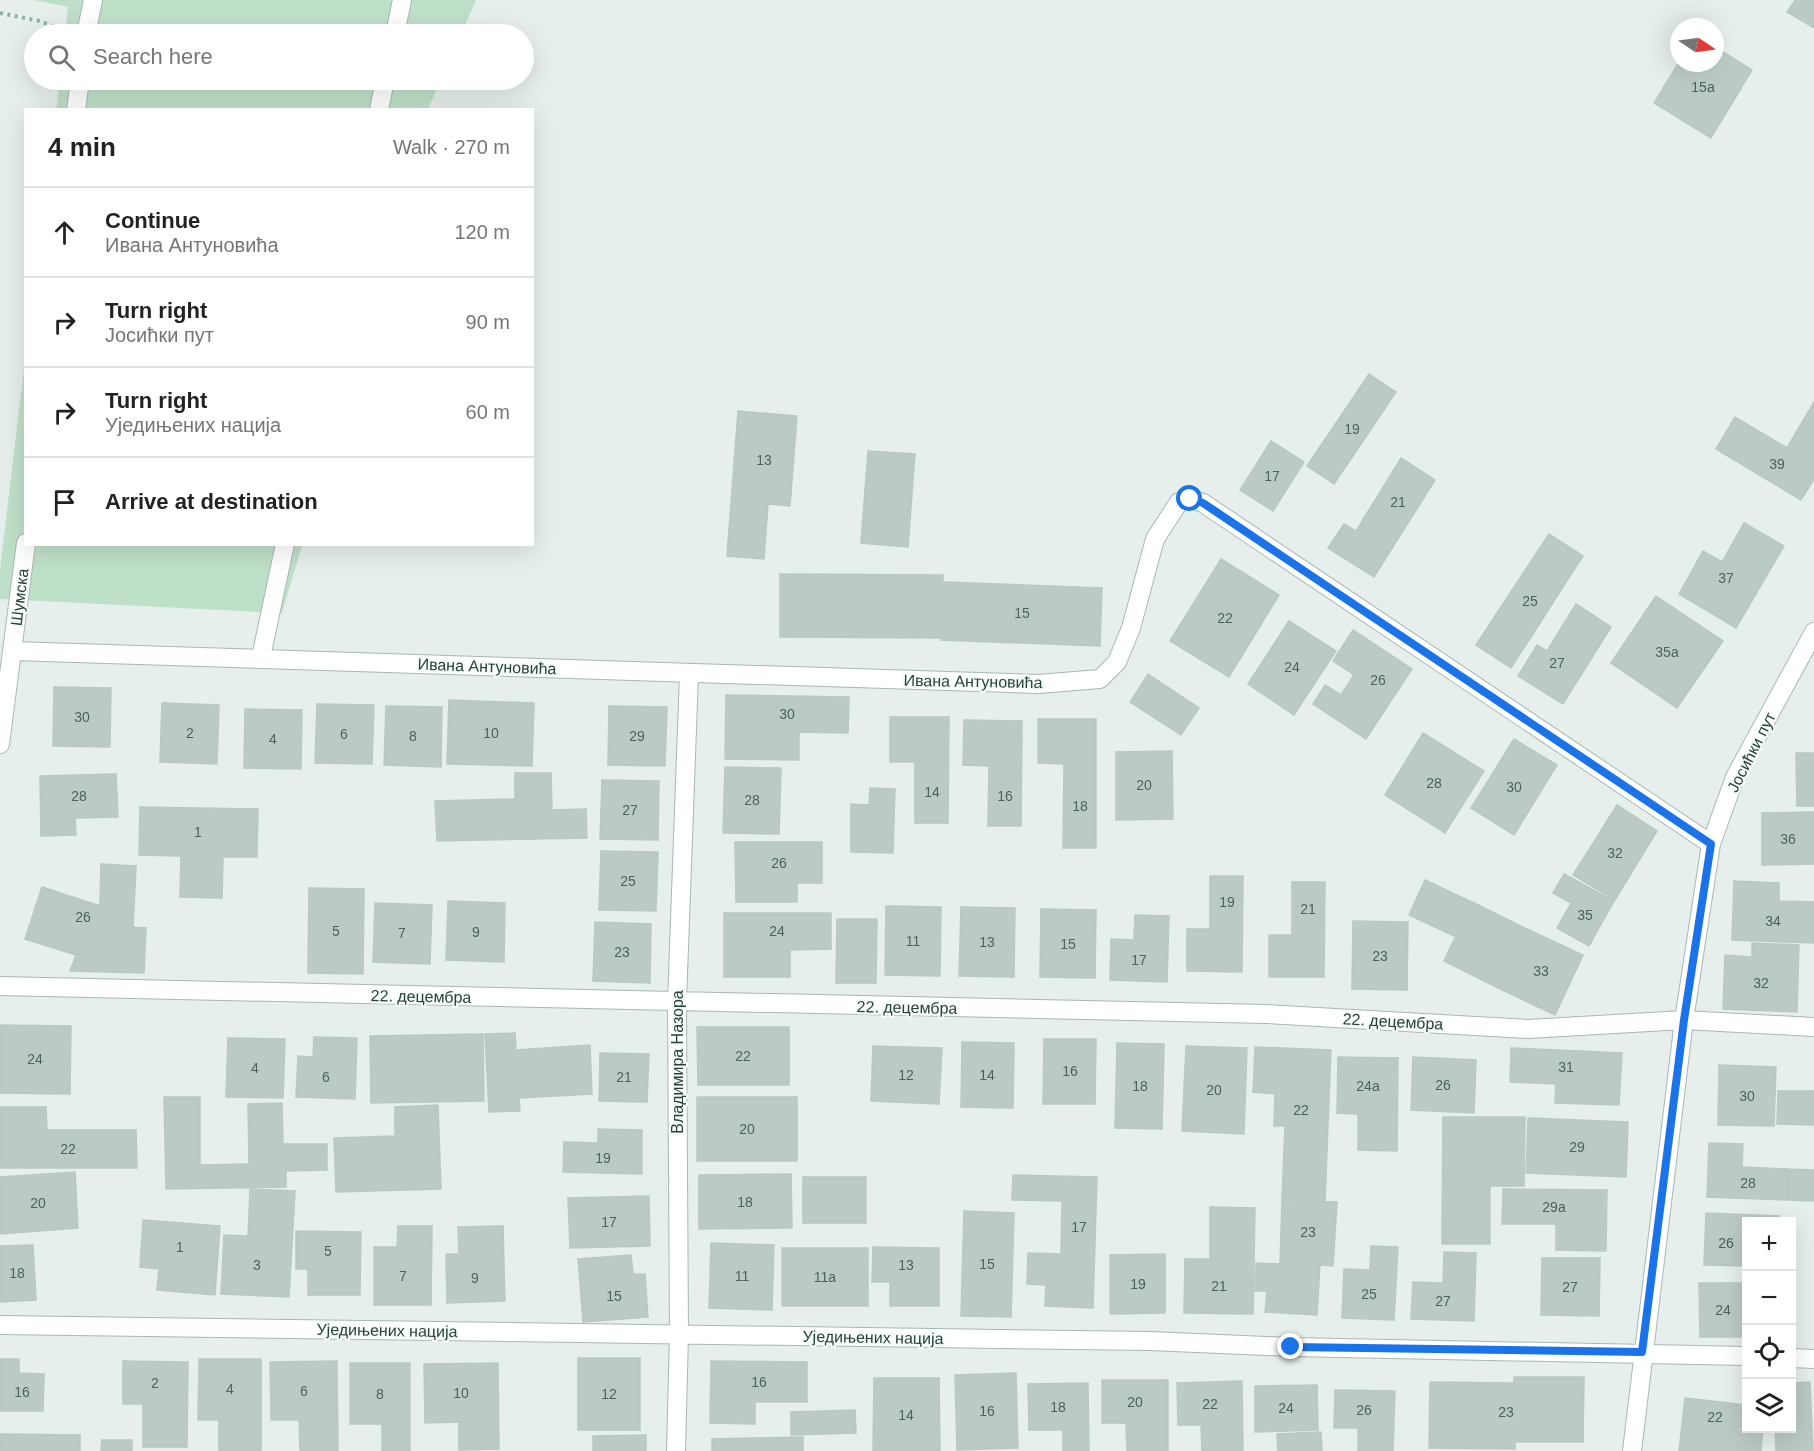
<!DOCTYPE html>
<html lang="en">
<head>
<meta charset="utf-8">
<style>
  body { margin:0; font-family:Arial,sans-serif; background:#f6f6f6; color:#222 }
  .controls { position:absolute; right:18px; bottom:18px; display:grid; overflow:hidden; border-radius:0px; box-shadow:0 6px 24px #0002 }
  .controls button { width:54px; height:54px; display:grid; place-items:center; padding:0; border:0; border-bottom:2px solid #e0e0e0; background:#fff; color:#222; font:30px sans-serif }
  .compass { position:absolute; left:1670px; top:18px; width:54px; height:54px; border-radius:50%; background:#fff; box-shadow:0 6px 24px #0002; rotate:103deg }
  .stop { position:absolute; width:18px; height:18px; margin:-14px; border:4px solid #1a73e8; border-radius:50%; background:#fff }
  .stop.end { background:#1a73e8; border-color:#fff; box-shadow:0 2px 6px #0008 }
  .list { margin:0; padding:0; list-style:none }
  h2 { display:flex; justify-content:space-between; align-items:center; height:78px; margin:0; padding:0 24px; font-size:26px }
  h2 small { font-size:20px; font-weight:400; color:#767676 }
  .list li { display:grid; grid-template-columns:39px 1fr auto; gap:18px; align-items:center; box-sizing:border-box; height:90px; padding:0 24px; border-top:2px solid #e0e0e0 }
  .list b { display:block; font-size:22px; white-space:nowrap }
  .list p { margin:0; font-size:20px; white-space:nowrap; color:#767676 }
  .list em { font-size:20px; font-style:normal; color:#767676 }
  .icon { flex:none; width:33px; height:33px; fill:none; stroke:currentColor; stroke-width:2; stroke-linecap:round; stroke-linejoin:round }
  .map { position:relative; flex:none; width:1814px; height:1451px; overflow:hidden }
  .search { position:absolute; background:#fff; box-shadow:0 6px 24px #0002; left:24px; top:24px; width:510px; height:66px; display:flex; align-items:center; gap:15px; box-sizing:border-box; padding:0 21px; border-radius:33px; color:#767676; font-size:22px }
  .panel { position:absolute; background:#fff; box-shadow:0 6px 24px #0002; left:24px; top:108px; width:510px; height:438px; border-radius:0px }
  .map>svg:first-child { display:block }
  .green { fill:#bfe0c8 }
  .building { fill:#bbcac4; stroke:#b8c9c2; stroke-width:1.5 }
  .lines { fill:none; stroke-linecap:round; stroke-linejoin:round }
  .minor-casing { stroke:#a8b8b2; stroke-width:20 }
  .path { stroke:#86b3a5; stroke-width:4; stroke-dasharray:3 4.5; stroke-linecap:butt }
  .minor { stroke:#fff; stroke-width:18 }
  .route { stroke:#1a73e8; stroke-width:8 }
  .labels { text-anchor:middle; stroke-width:4.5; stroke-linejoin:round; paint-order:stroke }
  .number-label { font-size:14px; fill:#4a645c }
  .street-label { font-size:16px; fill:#24423a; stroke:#f7fbf9 }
</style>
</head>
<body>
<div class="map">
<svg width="1814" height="1451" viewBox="0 0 1814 1451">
  <rect width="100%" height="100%" fill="#e6efeb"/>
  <!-- green -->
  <path class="green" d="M34,0H476L461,34H65L68,7Z
    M60,80H441L428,109L56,110Z
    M25,360L26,544L302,545L282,613L0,599V570Z"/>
  <!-- building -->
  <path class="building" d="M1795,0H1814V28L1787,12Z
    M1715,47L1752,70L1711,138L1654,103L1679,62L1715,63Z
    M1369,374L1396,392L1334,484L1307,466Z
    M1814,402V479L1801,500L1716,449L1735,417L1787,448Z
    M738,411L797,416L790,506L768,504L764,559L727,556Z
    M1271,441L1304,462L1273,511L1240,490Z
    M868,451L915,454L908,547L861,543Z
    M1401,458L1435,480L1374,577L1328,548L1344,524L1356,531Z
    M1744,523L1784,546L1736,628L1679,594L1703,551L1722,562Z
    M1549,534L1583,556L1511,668L1476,645Z
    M1221,559L1279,595L1229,677L1170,641Z
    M780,574L943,575L942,638L780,637Z
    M943,582L1102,588L1100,646L941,640Z
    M1656,596L1723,641L1677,708L1611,663Z
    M1576,604L1611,627L1563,704L1518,676L1537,645L1547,651Z
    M1289,621L1336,651L1294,715L1248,684Z
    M1353,630L1412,669L1366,739L1313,704L1325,685L1341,695L1354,675L1333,661Z
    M1148,674L1199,708L1181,735L1130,702Z
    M54,687L111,688L110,747L53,746Z
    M726,695L849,697L848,733L799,732V760L725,759Z
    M449,700L534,703L532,766L447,764Z
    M162,703L219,705L217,764L160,762Z
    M317,704L374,705L372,764L315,763Z
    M386,706L442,707L441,767L384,765Z
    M609,706L667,707L665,766L608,765Z
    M245,709L302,710L301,769L244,768Z
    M890,717H949L948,823H915V762H890Z
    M1038,719H1096V848H1063L1064,764L1038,763Z
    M964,720L1022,721L1021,826H988L989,766L963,765Z
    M1423,733L1484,771L1445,833L1385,795Z
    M1514,739L1557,765L1514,835L1471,808Z
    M1172,751L1173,819L1116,820V752Z
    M1796,753H1814V806H1797Z
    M725,767L781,768L779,834L723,833Z
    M515,773H551L552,810L586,809L587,838L437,841L435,801L515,799Z
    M116,774L118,817L75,818L76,835L41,836L40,776Z
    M602,780L659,781L658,840L600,839Z
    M870,788L895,789L893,853L851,852V804L869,805Z
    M1617,805L1657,831L1615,900L1573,875Z
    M140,807L258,809L257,857H223L222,898L180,897L181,856L139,855Z
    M1814,812V864L1762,865V813Z
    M735,842H822V883H797V902H736Z
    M601,851L658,852L656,911L599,910Z
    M101,864L136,866L133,927L146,928L144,973L70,971L76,955L25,939L42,887L100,906Z
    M1564,874L1614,901L1589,946L1557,928L1571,903L1553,893Z
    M1210,876H1243L1242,972L1187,971V929H1210Z
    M1425,880L1472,902L1456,937L1409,915Z
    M1734,881L1779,883V901L1814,902V943L1732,940Z
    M1292,882H1325L1324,977H1269V935H1292Z
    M309,888L364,889L363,974L308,973Z
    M448,901L505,903L504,962L446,960Z
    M1472,902L1527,929L1498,988L1444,961Z
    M375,903L432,905L430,964L373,962Z
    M886,906L941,907L940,976L885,975Z
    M961,907L1015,908L1014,977L959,976Z
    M1041,909L1096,910L1095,978L1040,977Z
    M724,913H831V949L790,950V977H724Z
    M1135,915L1169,916L1167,982L1110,980L1111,939L1134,940Z
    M837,919H877L876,983H836Z
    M1353,921L1408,922L1407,990L1352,989Z
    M595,922L651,924L650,983L593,981Z
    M1527,929L1583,955L1555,1015L1498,988Z
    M1752,943L1799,945L1797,1012L1723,1009L1725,955L1752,957Z
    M0,1025L71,1026L70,1094L0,1093Z
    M697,1027H789V1085H698Z
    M515,1033L516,1050L590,1045L592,1094L519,1098L520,1111L489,1112L485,1034Z
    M483,1034L484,1101L371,1103L370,1036Z
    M314,1037L357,1038L355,1099L296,1097L298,1056L313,1057Z
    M228,1038L285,1039L283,1098L226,1097Z
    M1044,1039H1096L1095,1104H1043Z
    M962,1042L1014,1043L1013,1108L961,1107Z
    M1117,1043L1164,1044L1162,1129L1115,1128Z
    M873,1046L942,1048L939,1104L871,1101Z
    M1186,1046L1247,1048L1244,1134L1182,1131Z
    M1255,1047L1331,1050L1325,1201L1282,1200L1285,1126H1274L1275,1094L1253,1092Z
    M1511,1048L1622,1053L1619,1105L1555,1103L1556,1084L1510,1082Z
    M600,1053L649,1054L647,1102L599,1101Z
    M1338,1057L1398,1058L1397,1151L1358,1150V1114L1337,1113Z
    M1413,1057L1476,1060L1474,1113L1411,1110Z
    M1719,1065L1776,1067L1774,1126L1718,1125Z
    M1778,1091H1814V1125L1777,1124Z
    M164,1097H200V1165L249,1164L248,1104L282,1103L283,1144H327V1170L286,1171V1187L166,1189Z
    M697,1097H797V1161H697Z
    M438,1105L441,1189L336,1192L334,1138L395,1136V1107Z
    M0,1107H46L47,1130H136L137,1168H0Z
    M1443,1117H1525L1524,1186H1490V1244H1442Z
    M1528,1118L1628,1122L1626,1177L1526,1173Z
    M598,1129L642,1130V1174L563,1172L564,1142L598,1143Z
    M1709,1143L1743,1144L1742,1167L1788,1169L1787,1200L1707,1197Z
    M1788,1169L1814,1170V1201L1787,1200Z
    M75,1172L78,1228L0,1234V1177Z
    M791,1174L792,1228L699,1229V1175Z
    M1013,1175L1097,1177L1093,1308L1045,1306L1046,1285L1027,1284L1028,1253L1061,1254L1062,1201L1012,1200Z
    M803,1177H866V1223H803Z
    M250,1189L295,1191L289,1297L221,1294L224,1235L248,1236Z
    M1503,1189L1607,1190L1606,1251L1556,1250V1224H1502Z
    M649,1196L650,1246L570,1248L568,1198Z
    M1282,1200L1337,1202L1333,1266L1320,1265L1317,1315L1265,1312L1267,1291H1255L1256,1263L1280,1264Z
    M1210,1207L1255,1208L1253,1314L1184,1313L1185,1259H1210Z
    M964,1211L1014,1213L1011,1317L961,1316Z
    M1706,1213L1779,1216V1222H1746V1266L1704,1265Z
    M143,1220L220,1226L215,1295L157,1290L159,1269L140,1267Z
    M398,1226H432L431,1305H374V1247H397Z
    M503,1226L505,1301L447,1303L446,1254H459L458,1227Z
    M296,1231L361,1232L360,1295H308V1269H296Z
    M711,1243L774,1245L772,1310L709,1308Z
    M33,1245L36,1300L0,1302V1246Z
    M1371,1246L1398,1247L1394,1320L1342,1318L1344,1269L1370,1270Z
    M873,1247L939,1248V1306H890V1282H872Z
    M782,1248H868V1306H782Z
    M1444,1252L1476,1253L1474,1321L1411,1319L1413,1282L1443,1283Z
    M1165,1254V1313L1110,1314V1255Z
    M631,1255L633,1274H645L648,1317L583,1322L578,1259Z
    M1542,1258H1600L1599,1316L1541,1315Z
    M1699,1283H1746V1337H1700Z
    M578,1358H640V1430H578Z
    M0,1359H19V1373L44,1374L43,1411H0Z
    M199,1359H261V1451H219V1420H198Z
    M123,1361L188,1362L187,1447H143V1404H123Z
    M337,1361L338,1451H300L299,1420H271L270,1362Z
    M711,1361L807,1362V1402H755V1424L710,1423Z
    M350,1363H410V1451H382V1424H350Z
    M498,1363L499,1449L459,1450V1422L425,1423L424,1364Z
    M1016,1373L1018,1448L957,1450L955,1375Z
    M1514,1377H1584L1583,1442H1515V1449L1429,1448L1430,1382L1514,1383Z
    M874,1378H939L940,1451H873Z
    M1102,1380H1168V1451H1127L1126,1423H1102Z
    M1242,1381L1243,1451H1202L1201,1425H1178L1177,1383Z
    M1810,1382L1813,1451H1776L1775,1428H1792V1383Z
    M1088,1383L1089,1451H1063V1430H1029L1028,1384Z
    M1317,1385L1318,1430L1255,1432V1386Z
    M1335,1390L1395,1391L1393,1451H1358V1428H1334Z
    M1685,1398L1746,1405V1428H1763L1761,1451H1679Z
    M855,1410L856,1433L791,1435V1412Z
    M1321,1432L1322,1451H1278L1277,1434Z
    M0,1434L80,1435V1451H0Z
    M646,1435V1451H593V1436Z
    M803,1437V1451H712V1439Z
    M102,1440H132V1451H101Z"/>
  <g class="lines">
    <!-- minor casing -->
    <g class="minor-casing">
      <path id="minor" d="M86,34L93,0
        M395,34L402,0
        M76,110L80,80
        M379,110L385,80
        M13,651L1038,684L1100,679L1117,662L1131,628L1155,539L1179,502L1190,499L1203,503L1711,844
        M261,657L285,544
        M0,744L26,543
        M0,986L1267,1014L1528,1029L1684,1020L1814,1027
        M0,1325L1150,1341L1291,1347L1746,1356
        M1792,1358L1814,1359
        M676,1451L679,1334L677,1002L689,674
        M1632,1451L1684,1020L1711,844L1735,777L1814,632"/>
    </g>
    <!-- path -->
    <path class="path" d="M0,13L40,21L60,29"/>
    <!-- minor -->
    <use href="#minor" class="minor"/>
  </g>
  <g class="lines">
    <!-- route -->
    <path class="route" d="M1190,499L1203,503L1711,844L1684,1020L1642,1352L1291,1347"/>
  </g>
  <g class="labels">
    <!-- number labels -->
    <g class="number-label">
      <text x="1703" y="92">15a</text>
      <text x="1352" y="434">19</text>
      <text x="764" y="465">13</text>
      <text x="1777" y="469">39</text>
      <text x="1272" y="481">17</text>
      <text x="1398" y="507">21</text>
      <text x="1726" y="583">37</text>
      <text x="1530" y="606">25</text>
      <text x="1022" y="618">15</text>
      <text x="1225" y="623">22</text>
      <text x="1667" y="657">35a</text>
      <text x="1557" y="668">27</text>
      <text x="1292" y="672">24</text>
      <text x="1378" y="685">26</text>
      <text x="787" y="719">30</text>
      <text x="82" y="722">30</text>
      <text x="190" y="738">2</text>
      <text x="491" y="738">10</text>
      <text x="344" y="739">6</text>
      <text x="413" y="741">8</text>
      <text x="637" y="741">29</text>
      <text x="273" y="744">4</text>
      <text x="1434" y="788">28</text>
      <text x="1144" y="790">20</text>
      <text x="1514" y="792">30</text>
      <text x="932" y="797">14</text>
      <text x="79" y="801">28</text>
      <text x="1005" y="801">16</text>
      <text x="752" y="805">28</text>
      <text x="1080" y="811">18</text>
      <text x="630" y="815">27</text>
      <text x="198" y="837">1</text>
      <text x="1788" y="844">36</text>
      <text x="1615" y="858">32</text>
      <text x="779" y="868">26</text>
      <text x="628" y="886">25</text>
      <text x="1227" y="907">19</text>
      <text x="1308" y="914">21</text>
      <text x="1585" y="920">35</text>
      <text x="83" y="922">26</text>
      <text x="1773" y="926">34</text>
      <text x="336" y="936">5</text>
      <text x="777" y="936">24</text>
      <text x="476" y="937">9</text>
      <text x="402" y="938">7</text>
      <text x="913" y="946">11</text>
      <text x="987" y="947">13</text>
      <text x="1068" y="949">15</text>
      <text x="622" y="957">23</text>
      <text x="1380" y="961">23</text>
      <text x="1139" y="965">17</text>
      <text x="1541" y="976">33</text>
      <text x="1761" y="988">32</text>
      <text x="743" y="1061">22</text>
      <text x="35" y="1064">24</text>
      <text x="1566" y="1072">31</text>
      <text x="255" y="1073">4</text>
      <text x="1070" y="1076">16</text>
      <text x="906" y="1080">12</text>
      <text x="987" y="1080">14</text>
      <text x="326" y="1082">6</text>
      <text x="624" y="1082">21</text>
      <text x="1443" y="1090">26</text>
      <text x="1140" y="1091">18</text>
      <text x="1368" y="1091">24a</text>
      <text x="1214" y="1095">20</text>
      <text x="1747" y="1101">30</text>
      <text x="1301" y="1115">22</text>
      <text x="747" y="1134">20</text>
      <text x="1577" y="1152">29</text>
      <text x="68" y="1154">22</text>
      <text x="603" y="1163">19</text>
      <text x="1748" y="1188">28</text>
      <text x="745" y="1207">18</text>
      <text x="38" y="1208">20</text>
      <text x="1554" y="1212">29a</text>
      <text x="609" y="1227">17</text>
      <text x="1079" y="1232">17</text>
      <text x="1308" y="1237">23</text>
      <text x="1726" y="1248">26</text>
      <text x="180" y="1252">1</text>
      <text x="328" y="1256">5</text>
      <text x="987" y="1269">15</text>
      <text x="257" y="1270">3</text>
      <text x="906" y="1270">13</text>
      <text x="17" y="1278">18</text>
      <text x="403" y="1281">7</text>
      <text x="742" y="1281">11</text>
      <text x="825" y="1282">11a</text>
      <text x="475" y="1283">9</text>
      <text x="1138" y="1289">19</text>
      <text x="1219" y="1291">21</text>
      <text x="1570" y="1292">27</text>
      <text x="1369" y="1299">25</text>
      <text x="614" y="1301">15</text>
      <text x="1443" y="1306">27</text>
      <text x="1723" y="1315">24</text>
      <text x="759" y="1387">16</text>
      <text x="155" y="1388">2</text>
      <text x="230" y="1394">4</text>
      <text x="304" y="1396">6</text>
      <text x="22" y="1397">16</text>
      <text x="461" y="1398">10</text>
      <text x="380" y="1399">8</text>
      <text x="609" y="1399">12</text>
      <text x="1135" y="1407">20</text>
      <text x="1210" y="1409">22</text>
      <text x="1058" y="1412">18</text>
      <text x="1286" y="1413">24</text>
      <text x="1364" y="1415">26</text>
      <text x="987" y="1416">16</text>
      <text x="1506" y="1417">23</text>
      <text x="906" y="1420">14</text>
      <text x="1715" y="1422">22</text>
    </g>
    <!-- street labels -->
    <g class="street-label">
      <text transform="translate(19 597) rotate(-83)" y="6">Шумска</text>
      <text transform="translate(487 666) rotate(2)" y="6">Ивана Антуновића</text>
      <text transform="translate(973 681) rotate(1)" y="6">Ивана Антуновића</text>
      <text transform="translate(1751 752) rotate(-63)" y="6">Јосићки пут</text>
      <text transform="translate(421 996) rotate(1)" y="6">22. децембра</text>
      <text transform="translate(907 1007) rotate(1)" y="6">22. децембра</text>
      <text transform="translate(1393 1021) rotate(3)" y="6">22. децембра</text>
      <text transform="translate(677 1062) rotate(-90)" y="6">Владимира Назора</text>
      <text transform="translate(387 1330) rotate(1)" y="6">Уједињених нација</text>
      <text transform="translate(873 1337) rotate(1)" y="6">Уједињених нација</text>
    </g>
  </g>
</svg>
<div class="controls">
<button>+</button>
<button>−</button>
<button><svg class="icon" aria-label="locate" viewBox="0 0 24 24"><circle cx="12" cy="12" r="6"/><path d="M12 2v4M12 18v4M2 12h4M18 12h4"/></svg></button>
<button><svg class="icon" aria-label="layers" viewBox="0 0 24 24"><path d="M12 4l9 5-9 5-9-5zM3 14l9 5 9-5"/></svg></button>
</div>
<svg class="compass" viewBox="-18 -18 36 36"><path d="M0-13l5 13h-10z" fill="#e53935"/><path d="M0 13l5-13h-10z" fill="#767676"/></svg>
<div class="stop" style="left:1190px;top:499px"></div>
<div class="stop end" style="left:1291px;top:1347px"></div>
<div class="search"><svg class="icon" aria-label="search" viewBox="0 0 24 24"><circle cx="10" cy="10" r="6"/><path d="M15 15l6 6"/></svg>Search here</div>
<section class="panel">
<h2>4 min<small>Walk · 270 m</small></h2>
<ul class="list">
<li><svg class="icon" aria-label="ahead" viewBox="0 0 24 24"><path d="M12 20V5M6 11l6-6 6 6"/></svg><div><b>Continue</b><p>Ивана Антуновића</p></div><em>120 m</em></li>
<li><svg class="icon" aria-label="right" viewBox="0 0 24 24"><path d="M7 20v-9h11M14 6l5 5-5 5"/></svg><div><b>Turn right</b><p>Јосићки пут</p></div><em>90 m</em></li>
<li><svg class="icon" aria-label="right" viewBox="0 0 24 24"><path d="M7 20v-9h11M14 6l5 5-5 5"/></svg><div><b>Turn right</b><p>Уједињених нација</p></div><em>60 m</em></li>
<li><svg class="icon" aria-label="arrive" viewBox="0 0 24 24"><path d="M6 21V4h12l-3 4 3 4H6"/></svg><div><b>Arrive at destination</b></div></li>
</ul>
</section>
</div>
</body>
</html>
